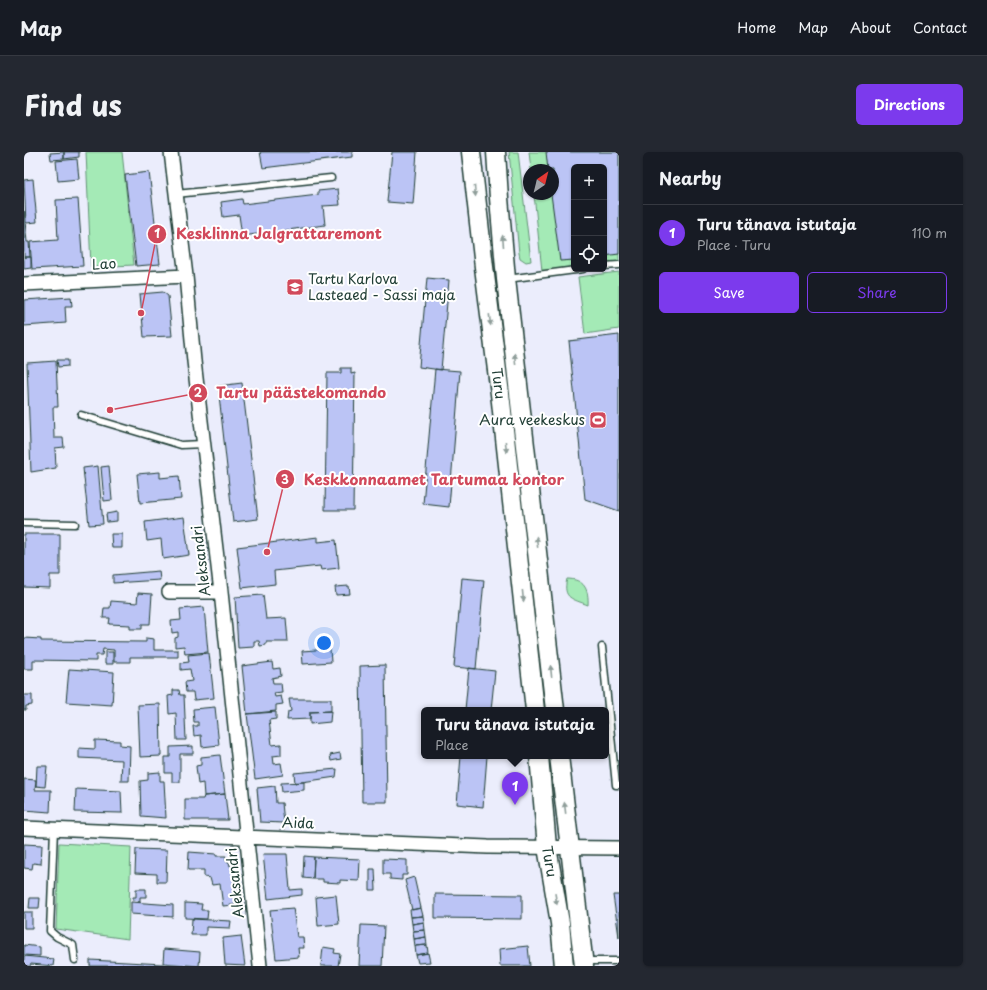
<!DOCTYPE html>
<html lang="en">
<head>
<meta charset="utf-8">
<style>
  body { margin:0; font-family:"Playpen Sans",sans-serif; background:#242831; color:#f1f3f6 }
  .controls { position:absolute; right:12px; top:12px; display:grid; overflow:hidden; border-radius:6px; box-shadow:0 1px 3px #0004 }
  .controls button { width:36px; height:36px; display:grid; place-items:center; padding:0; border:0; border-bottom:1px solid #363941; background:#171b24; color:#f1f3f6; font:20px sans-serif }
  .compass { position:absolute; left:499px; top:12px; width:36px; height:36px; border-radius:50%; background:#171b24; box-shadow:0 1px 3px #0004; rotate:35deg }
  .you { position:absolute; left:300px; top:491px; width:14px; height:14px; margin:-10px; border:3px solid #fff; border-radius:50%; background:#1a73e8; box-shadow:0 0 0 6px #1a73e833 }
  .badge { display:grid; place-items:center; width:26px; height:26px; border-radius:50%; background:#7c3aed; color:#fff; font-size:13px; font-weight:700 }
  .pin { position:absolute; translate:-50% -33px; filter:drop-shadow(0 1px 2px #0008) }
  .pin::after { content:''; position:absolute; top:21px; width:14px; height:12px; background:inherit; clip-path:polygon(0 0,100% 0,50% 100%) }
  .popup { position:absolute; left:397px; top:555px; width:188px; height:52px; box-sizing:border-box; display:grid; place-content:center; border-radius:6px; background:#171b24; filter:drop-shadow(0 1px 3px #0005); font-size:13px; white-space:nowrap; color:#9ea1a6 }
  .popup b { font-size:15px; color:#f1f3f6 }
  .popup::after { content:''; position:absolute; left:50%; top:100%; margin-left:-8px; border:8px solid transparent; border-top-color:#171b24 }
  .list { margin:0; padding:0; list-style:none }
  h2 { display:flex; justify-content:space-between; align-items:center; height:52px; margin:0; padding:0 16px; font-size:17px }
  h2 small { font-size:13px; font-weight:400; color:#9ea1a6 }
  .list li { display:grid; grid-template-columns:26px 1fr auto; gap:12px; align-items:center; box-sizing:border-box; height:56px; padding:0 16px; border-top:1px solid #363941 }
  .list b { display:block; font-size:15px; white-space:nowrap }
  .list p { margin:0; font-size:13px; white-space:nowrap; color:#9ea1a6 }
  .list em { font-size:13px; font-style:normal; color:#9ea1a6 }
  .actions { display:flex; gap:8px; padding:12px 16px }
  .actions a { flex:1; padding:9px 0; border:1px solid #7c3aed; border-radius:6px; text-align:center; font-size:14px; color:#7c3aed }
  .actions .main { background:#7c3aed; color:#fff }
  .icon { flex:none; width:22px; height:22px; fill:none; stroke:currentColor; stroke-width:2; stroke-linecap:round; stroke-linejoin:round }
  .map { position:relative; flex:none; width:595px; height:814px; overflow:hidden; border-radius:6px }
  header { display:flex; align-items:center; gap:24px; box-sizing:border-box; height:56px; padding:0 20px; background:#171b24; border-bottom:1px solid #363941 }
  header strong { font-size:19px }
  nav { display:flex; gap:22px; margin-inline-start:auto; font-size:14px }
  .intro { display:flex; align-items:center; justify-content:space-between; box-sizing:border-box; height:96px; padding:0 24px }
  h1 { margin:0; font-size:28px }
  .button { padding:10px 18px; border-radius:6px; background:#7c3aed; color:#fff; font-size:14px; font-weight:700 }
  main { display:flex; gap:24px; padding:0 24px }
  aside { flex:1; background:#171b24; border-radius:6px; box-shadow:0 1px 3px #0004 }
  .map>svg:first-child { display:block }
  .green { fill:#a4eab6; stroke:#629475 }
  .building { fill:#bbc4f5; stroke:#1f3d34 }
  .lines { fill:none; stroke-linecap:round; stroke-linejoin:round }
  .service-casing { stroke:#1f3d34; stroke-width:9 }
  .minor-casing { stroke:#1f3d34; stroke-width:16 }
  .secondary-casing { stroke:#1f3d34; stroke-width:21 }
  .service { stroke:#fff; stroke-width:6 }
  .minor { stroke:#fff; stroke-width:13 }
  .secondary { stroke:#fff; stroke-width:18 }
  .oneway { fill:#8f9e9a }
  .labels { text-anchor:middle; stroke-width:4; stroke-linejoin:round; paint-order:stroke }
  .street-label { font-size:14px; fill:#1f3d34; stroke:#fff }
  .poi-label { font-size:14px; fill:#1f3d34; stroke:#fff; text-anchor:start }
  .leader { fill:none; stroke:#d1495b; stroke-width:1.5 }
  .callout-dot { fill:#d1495b; stroke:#fff; stroke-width:1.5 }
  .mark-label { font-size:12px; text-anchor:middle; font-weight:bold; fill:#fff }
  .callout-label { font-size:15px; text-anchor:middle; font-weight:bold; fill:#d1495b; stroke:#fff; stroke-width:4; stroke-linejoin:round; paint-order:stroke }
</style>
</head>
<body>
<header>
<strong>Map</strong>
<nav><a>Home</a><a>Map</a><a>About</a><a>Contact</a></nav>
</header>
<div class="intro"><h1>Find us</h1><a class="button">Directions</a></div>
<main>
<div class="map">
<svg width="595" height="814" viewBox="0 0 595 814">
  <rect width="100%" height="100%" fill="#ebedfc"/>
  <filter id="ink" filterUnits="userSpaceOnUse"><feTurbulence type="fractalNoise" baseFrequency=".025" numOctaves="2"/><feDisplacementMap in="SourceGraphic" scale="8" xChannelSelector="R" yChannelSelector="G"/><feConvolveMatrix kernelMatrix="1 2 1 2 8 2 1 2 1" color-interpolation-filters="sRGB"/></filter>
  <g filter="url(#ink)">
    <!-- green -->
    <path class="green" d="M62,0H98L110,113L67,115Z
      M485,0H494L507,109L502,110L496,106L495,101Z
      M505,0H595V110L580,111V15H550V115L518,119L510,42H529V18H507Z
      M595,120V177L561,182L554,125Z
      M543,427C560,427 565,437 564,453C549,447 538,447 543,427Z
      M35,691L107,695L104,787L32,777Z"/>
    <!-- building -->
    <path class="building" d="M40,0V7L27,8L26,1Z
      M40,0H55V5L40,7Z
      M236,0H328V5L239,16Z
      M368,0H393L389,52L363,50Z
      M522,0H595V102L580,104V15H550V108L536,109L527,42H529V18H524Z
      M53,7L55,27L34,29L32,9Z
      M125,20L136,112L112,114L101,23Z
      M9,27L13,70L2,71L0,28Z
      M314,37L316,53L299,54L301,73L218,84L215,63L199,65L197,50L218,47L219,52L294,43V39Z
      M54,47L59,114L8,117L6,90L34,88L32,48Z
      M0,59L3,90H5L6,105H0Z
      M0,105H7V116L0,117Z
      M403,126L425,128L417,218L395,215Z
      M139,140L144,144L148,184L120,185L116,142Z
      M47,145L48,154H41L42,171L0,174V148Z
      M595,183V359L561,347L545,189Z
      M33,208H44V214L34,215Z
      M32,209L34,255H29L30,286H39L40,295L31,296L32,316L7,320L3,211Z
      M317,216H327V222L331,221L329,358H301L303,221H317Z
      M411,217L436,219L425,355L399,352Z
      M218,231L234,367L209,370L194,234Z
      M74,314L79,372L65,373L59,316Z
      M85,314L88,348L80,349L77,315Z
      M136,320V326L155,324L157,347L116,351L113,322Z
      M93,360V369L83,370L82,362Z
      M160,365L165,403L139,407L137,387L123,389L121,370Z
      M0,382H36V423H26V436L0,435Z
      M87,382H98V396H88Z
      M294,385V390L312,388L315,416L297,418L296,414L250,419L251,432L218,436L213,395Z
      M135,419L136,428L89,431V423Z
      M438,426L460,428L452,517L430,515Z
      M325,434L326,442L312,443L311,435Z
      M114,441L128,442L126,472H118V477H106V473L85,472L86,466H79L80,456H86L87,449L113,451Z
      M239,443L242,467L262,466L264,490H242V493L236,494L235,489H230V495L214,496L211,445Z
      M180,455L184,500L161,502L160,494L151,495V486L154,485V480L148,481L147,469L157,468L156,457Z
      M0,486L17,487V489L122,490V486L130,487V498H154V505H106V510H90V498L79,497L78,503H72V509L9,508V517H0Z
      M306,497L307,510L279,512L278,499Z
      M81,500H89V512H81Z
      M185,501L190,546L170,548L169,540H162L161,530L168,529L166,517L157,518V511L165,510L164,503Z
      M248,510L249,517L256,516L257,524L248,526L249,531H257L258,540L250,541L251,545L257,544L259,552L252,553V559L223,562L218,514Z
      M361,513L363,650H338L336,514Z
      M445,516L471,519L467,558H441Z
      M45,517L90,520L88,553L42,550Z
      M149,538H155L156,543H160L162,588H153L152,561L145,562L144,544L149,543Z
      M0,543H8V553L2,554V558H0Z
      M265,547H307V559L286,560V567L263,568L264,560L267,559Z
      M136,552L137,604L116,605L114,553Z
      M191,555L195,593L178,595L177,583L170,584L169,574H174V570H170L169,557Z
      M307,559L306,570L286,572V560Z
      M252,560V567L245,568L248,593L257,592V603L249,604L250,612L257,611L259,623L231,627L223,562Z
      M71,588L96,589V593L106,594L105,629H97L98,608L55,606V596L71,597Z
      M169,594V602H156V630H148V621H141V605H146V595Z
      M316,601L317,607L307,609L306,603Z
      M196,603L201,642L180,644L179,631L174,632L172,614L177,613V605Z
      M437,604H463L459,655L433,652Z
      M13,614H23L21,635L12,634Z
      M313,617L312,625L271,631L270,621Z
      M136,620V629H140L142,666L117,664L116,629L124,628V621Z
      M0,627L12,628L11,638H27L26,660L0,658Z
      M280,630V638L258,640L257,631Z
      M251,634L252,651H258L260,671L236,670L233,636Z
      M52,637L97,639L98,661L51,660Z
      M201,642L204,668H161V647H179L180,644Z
      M0,692L18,693L17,712L9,711L8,717L0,716Z
      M112,697L143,698L142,730H133V722L111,721Z
      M165,700L192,702V704H202V709L205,710L206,714H209V720H212L217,752L199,754L196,732L188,733L186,726L180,725V718H164Z
      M239,702H263L266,738L278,737V743L244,747Z
      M280,704L290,705L289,727L279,726Z
      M290,705L336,707L335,729L316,728V731L299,730V727H289Z
      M359,707L383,708V723H378V728L366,727V722H359Z
      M346,717H351L352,738H346Z
      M390,725L397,756L388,758L381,728Z
      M112,737H122V745H116V749L109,748V745H112Z
      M411,742L498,743V767L411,766Z
      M312,743L315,772L294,774L292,745Z
      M589,743H595V785Z
      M6,746H16L15,756H5Z
      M107,750L149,753V765L107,762Z
      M161,751L178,752L177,758H184L183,767L161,766Z
      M269,756L273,785H279L280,796H274L275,805L252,807L246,758Z
      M397,756L399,764L387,765L386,758Z
      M0,760H8V776H0Z
      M399,764L400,770L388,772L387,765Z
      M168,767L207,769L206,776L182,775V783H167Z
      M400,770L401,778L389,779L388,772Z
      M337,773L360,774L358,814H335Z
      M401,778L402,785L390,787L389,779Z
      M217,784L221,814L201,813L199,786Z
      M402,785L403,793L391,794L390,787Z
      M0,793L16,795V804L0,803Z
      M403,793L404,801L392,803L391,794Z
      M504,794L506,814H476L475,797Z
      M299,795L311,797L310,801L316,802L314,814H297Z
      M140,797L176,800L175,814L139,811Z
      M404,801L406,810L394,811L392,803Z
      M0,804L30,807L29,814L7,812L6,814H0Z
      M66,808L139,812V814H66Z"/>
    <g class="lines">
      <!-- service casing -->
      <g class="service-casing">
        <path id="service" d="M152,42L307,26
          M580,114L595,113
          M483,127L559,117
          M57,263L157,293L179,292
          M0,371L51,372
          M578,495L592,633H595
          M30,677L26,779L33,785L49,793L51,808
          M561,809H595"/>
      </g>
      <!-- minor casing -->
      <g class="minor-casing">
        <path id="minor" d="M147,0L162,124L170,209L197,440L236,814
          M0,132L162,124
          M145,440H197
          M0,676L464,695L595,696"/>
      </g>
      <!-- secondary casing -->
      <g class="secondary-casing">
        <g id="secondary">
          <path id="s1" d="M447,0L460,115L477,250L511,558"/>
          <path d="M472,0L475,46L482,127L531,558"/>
          <path id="s2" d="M515,604L523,695L536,771L540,814"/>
          <path d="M535,604C543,674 551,744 560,814"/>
        </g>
      </g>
      <!-- service -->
      <use href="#service" class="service"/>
      <!-- minor -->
      <use href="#minor" class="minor"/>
      <!-- secondary -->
      <use href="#secondary" class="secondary"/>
    </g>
    <!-- one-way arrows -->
    <defs><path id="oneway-solid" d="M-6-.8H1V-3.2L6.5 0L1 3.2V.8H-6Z"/></defs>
    <g class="oneway">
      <use href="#oneway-solid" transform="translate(451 39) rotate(84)"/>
      <use href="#oneway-solid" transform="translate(479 89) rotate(-95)"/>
      <use href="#oneway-solid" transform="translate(466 168) rotate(83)"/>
      <use href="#oneway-solid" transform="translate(491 207) rotate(-96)"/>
      <use href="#oneway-solid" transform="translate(482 295) rotate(84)"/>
      <use href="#oneway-solid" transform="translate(513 390) rotate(-97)"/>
      <use href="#oneway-solid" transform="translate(499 444) rotate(84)"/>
      <use href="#oneway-solid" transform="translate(527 519) rotate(-96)"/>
      <use href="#oneway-solid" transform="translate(541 656) rotate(-97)"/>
      <use href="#oneway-solid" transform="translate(532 747) rotate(80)"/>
    </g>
  </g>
  <!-- icons -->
  <defs>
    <g id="school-square" transform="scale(0.9)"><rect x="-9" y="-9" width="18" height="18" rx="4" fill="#d1495b" stroke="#fff"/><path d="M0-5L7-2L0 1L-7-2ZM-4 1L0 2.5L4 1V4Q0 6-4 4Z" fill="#fff"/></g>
    <g id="stadium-square" transform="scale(0.9)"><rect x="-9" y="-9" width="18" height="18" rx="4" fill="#d1495b" stroke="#fff"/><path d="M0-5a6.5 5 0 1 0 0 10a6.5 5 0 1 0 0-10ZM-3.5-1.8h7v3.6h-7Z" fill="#fff"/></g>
  </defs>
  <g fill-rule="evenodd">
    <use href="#school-square" x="271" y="135"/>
    <use href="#stadium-square" x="574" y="268"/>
  </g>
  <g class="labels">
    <!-- street labels -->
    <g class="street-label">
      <text transform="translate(80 112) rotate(-3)" y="5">Lao</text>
      <text dy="5" stroke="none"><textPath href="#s1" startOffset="233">Turu</textPath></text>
      <text transform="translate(177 409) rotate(-97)" y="5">Aleksandri</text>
      <text transform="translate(274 671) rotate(2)" y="5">Aida</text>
      <text dy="5" stroke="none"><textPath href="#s2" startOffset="106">Turu</textPath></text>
      <text transform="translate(211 731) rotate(-96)" y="5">Aleksandri</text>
    </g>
    <!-- poi labels -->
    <g class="poi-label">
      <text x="284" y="132">Tartu Karlova<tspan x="284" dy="16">Lasteaed - Sassi maja</tspan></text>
      <text x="561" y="273" text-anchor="end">Aura veekeskus</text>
    </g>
  </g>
  <!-- callouts -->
  <path class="leader" d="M117 161L133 82M86 258L174 241M243 400L261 327"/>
  <g class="callout-dot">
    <circle cx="117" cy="161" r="4"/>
    <circle cx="86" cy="258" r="4"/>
    <circle cx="243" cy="400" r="4"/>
    <circle cx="133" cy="82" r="10"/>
    <circle cx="174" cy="241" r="10"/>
    <circle cx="261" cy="327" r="10"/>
  </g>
  <g class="mark-label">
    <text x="133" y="86">1</text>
    <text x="174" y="245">2</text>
    <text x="261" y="332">3</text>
  </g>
  <g class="callout-label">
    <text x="255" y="87">Kesklinna Jalgrattaremont</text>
    <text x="277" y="246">Tartu päästekomando</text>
    <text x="410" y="333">Keskkonnaamet Tartumaa kontor</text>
  </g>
</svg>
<div class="controls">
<button>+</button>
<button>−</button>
<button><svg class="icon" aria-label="locate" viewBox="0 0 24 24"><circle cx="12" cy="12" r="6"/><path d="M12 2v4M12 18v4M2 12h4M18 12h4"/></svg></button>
</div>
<svg class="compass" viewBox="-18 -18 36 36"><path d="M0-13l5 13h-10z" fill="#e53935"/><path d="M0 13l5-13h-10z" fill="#9ea1a6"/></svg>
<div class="you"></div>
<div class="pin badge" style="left:491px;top:653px">1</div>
<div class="popup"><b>Turu tänava istutaja</b>Place</div>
</div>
<aside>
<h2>Nearby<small></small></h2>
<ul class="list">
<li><span class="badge">1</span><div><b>Turu tänava istutaja</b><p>Place · Turu</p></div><em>110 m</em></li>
</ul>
<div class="actions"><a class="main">Save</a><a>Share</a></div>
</aside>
</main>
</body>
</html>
